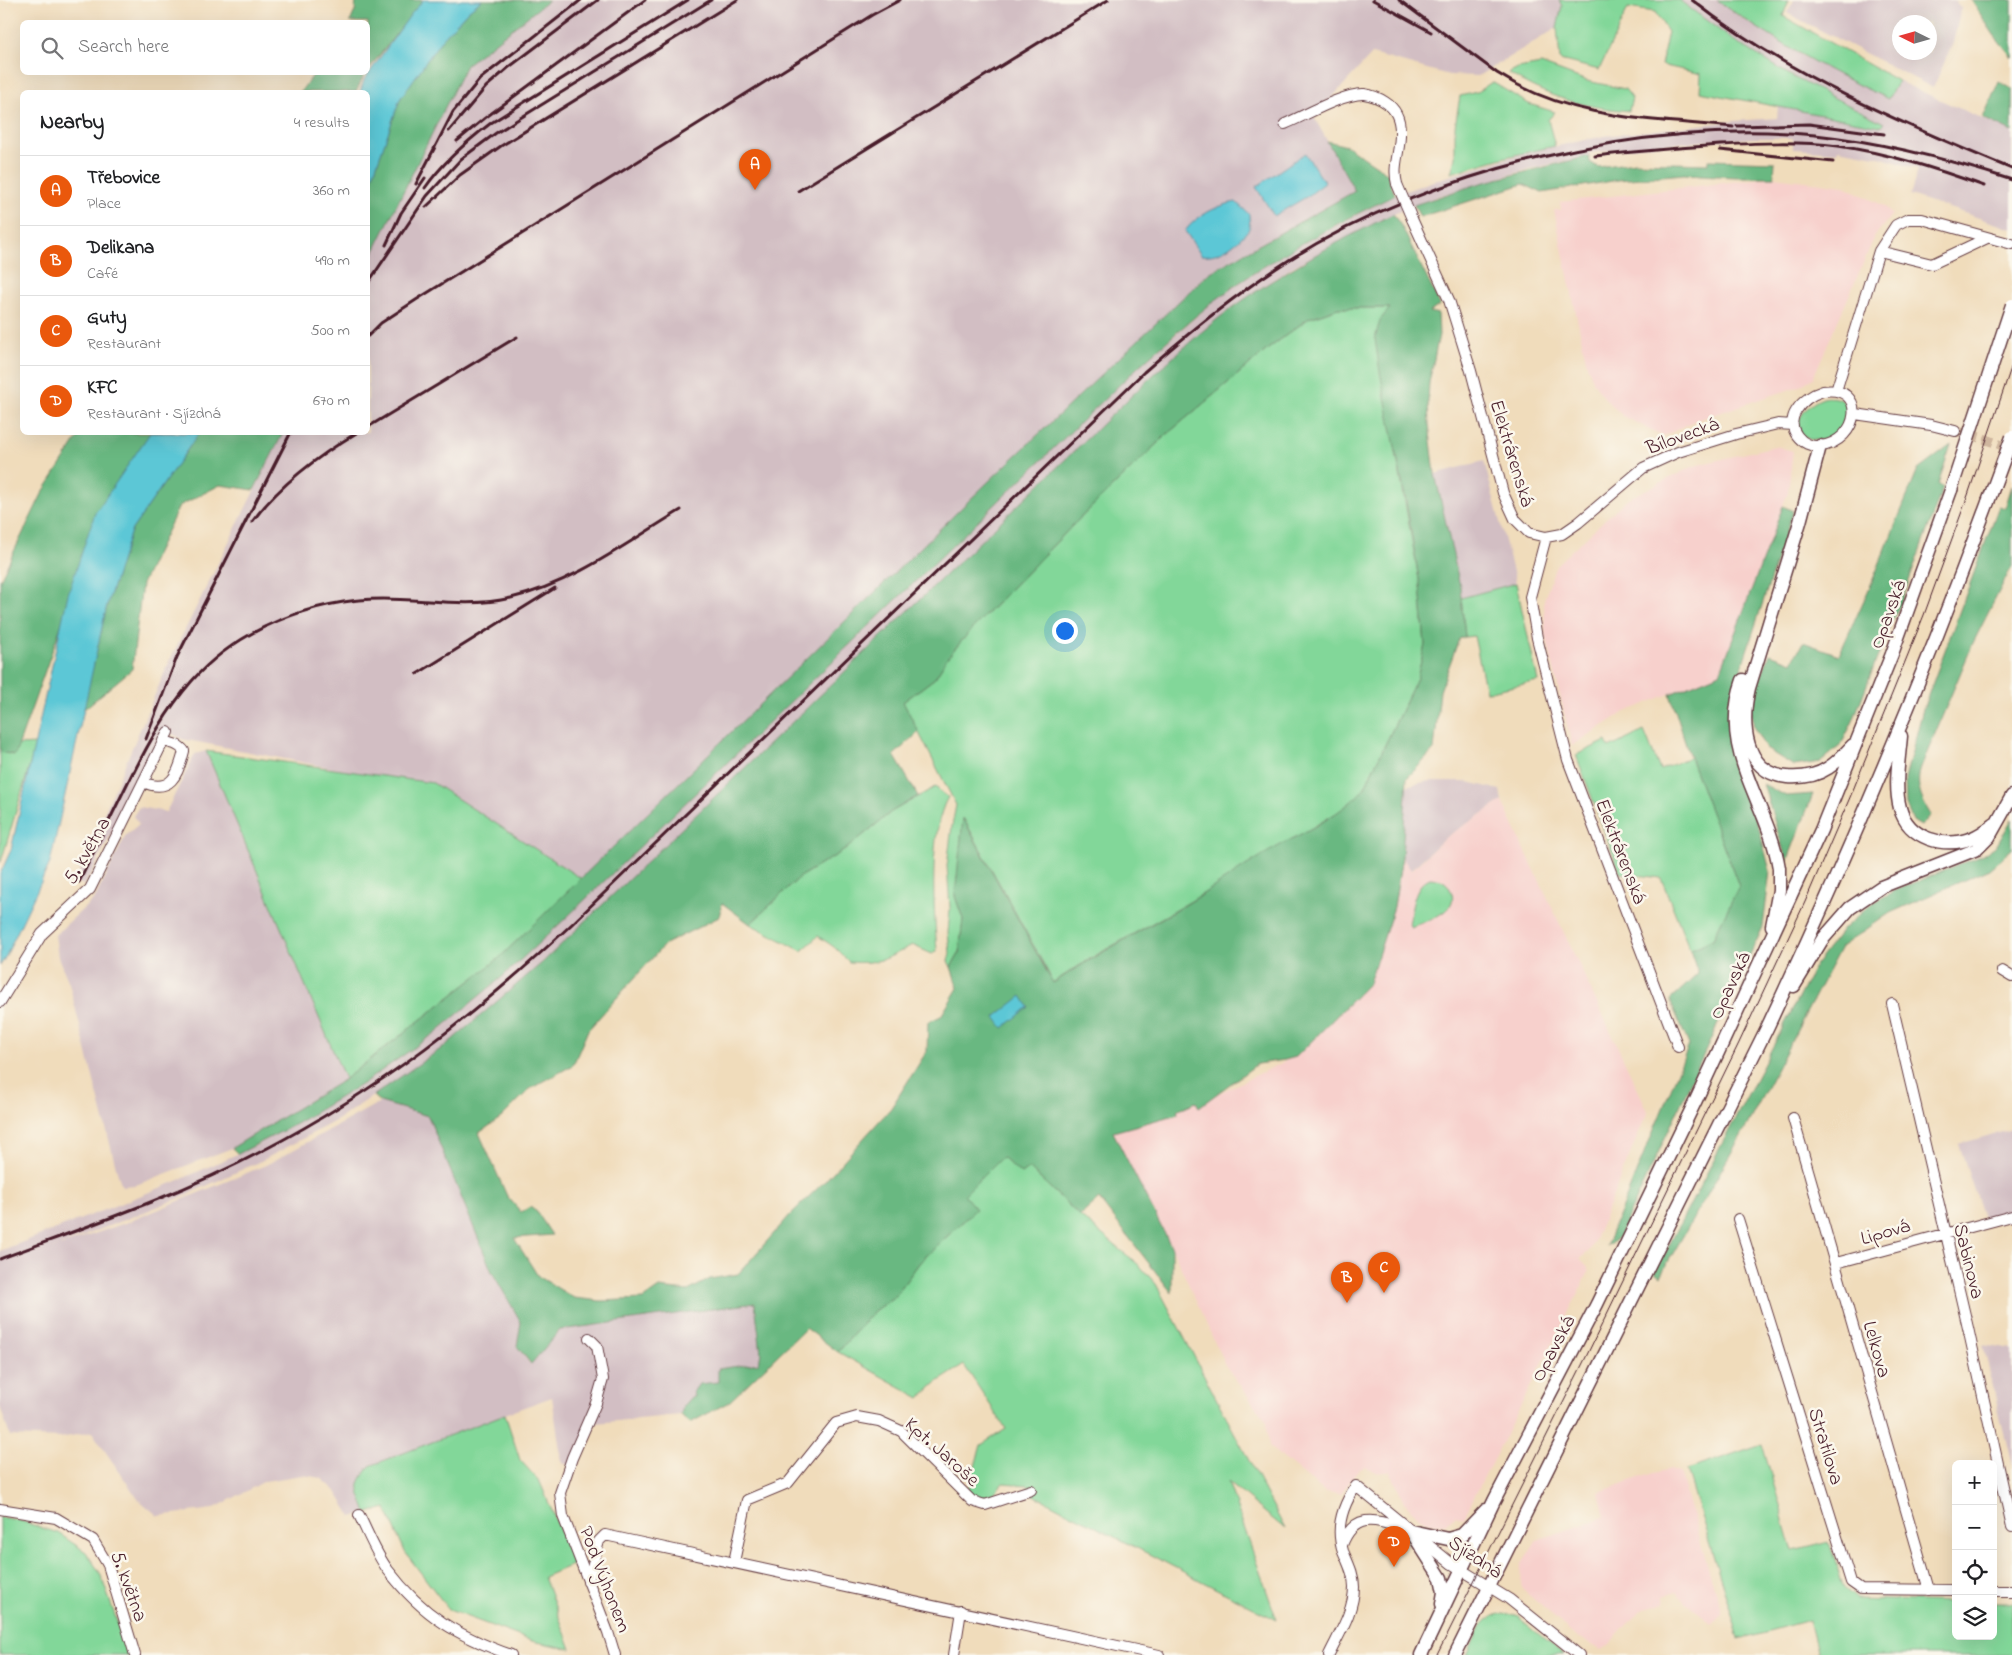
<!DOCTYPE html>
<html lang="en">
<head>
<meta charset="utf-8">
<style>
  body { margin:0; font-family:"Indie Flower",sans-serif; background:#f6f6f6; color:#202124 }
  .controls { position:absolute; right:15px; bottom:15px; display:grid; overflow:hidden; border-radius:8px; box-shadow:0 5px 20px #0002 }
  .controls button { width:45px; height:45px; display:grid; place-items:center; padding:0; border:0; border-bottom:1px solid #e0e0e0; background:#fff; color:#202124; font:25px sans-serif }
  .compass { position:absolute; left:1892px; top:15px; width:45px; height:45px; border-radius:50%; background:#fff; box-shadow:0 5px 20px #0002; rotate:275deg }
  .you { position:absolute; left:1064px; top:630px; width:18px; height:18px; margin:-12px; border:4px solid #fff; border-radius:50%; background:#1a73e8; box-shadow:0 0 0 8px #1a73e833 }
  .badge { display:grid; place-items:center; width:32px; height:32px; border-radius:50%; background:#ea580c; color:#fff; font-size:16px; font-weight:700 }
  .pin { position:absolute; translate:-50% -41px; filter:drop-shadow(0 1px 2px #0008) }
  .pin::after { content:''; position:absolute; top:26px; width:18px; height:15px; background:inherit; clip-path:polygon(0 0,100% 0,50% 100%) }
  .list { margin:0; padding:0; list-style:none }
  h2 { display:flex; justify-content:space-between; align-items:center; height:65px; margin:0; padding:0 20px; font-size:21px }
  h2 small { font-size:16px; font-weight:400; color:#757577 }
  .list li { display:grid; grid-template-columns:32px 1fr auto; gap:15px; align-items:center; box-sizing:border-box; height:70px; padding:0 20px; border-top:1px solid #e0e0e0 }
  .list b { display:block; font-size:19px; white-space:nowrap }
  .list p { margin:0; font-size:16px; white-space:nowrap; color:#757577 }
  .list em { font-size:16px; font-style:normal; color:#757577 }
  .icon { flex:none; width:28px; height:28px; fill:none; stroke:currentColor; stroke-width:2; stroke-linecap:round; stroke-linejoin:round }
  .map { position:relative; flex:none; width:2012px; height:1655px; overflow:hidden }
  .search { position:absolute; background:#fff; box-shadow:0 5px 20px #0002; left:20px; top:20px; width:350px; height:55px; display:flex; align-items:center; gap:12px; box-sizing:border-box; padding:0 18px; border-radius:8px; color:#757577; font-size:19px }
  .panel { position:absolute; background:#fff; box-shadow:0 5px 20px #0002; left:20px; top:90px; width:350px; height:345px; border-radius:8px }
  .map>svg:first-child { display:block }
  .built { fill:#f7d0cc }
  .industrial { fill:#d2bec3; fill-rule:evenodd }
  .green { fill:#82d799; stroke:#667b62 }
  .forest { fill:#69b881; stroke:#5a6c56; fill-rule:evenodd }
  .water { fill:#5cc7d6; stroke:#537380 }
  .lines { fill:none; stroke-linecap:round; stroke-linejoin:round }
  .minor-tunnel { stroke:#cfb69e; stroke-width:10; stroke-dasharray:10 5; stroke-linecap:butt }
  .minor-casing { stroke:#633b41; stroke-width:12 }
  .major-casing { stroke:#633b41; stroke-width:15 }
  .minor { stroke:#fff; stroke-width:10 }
  .major { stroke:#fff; stroke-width:12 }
  .tram { stroke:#4a1f2b; stroke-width:1 }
  .rail { stroke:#4a1f2b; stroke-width:3 }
  .minor-bridge-casing { stroke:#633b41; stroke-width:12; stroke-linecap:butt }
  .major-bridge-casing { stroke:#633b41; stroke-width:15; stroke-linecap:butt }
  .minor-bridge { stroke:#fff; stroke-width:10 }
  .major-bridge { stroke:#fff; stroke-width:12 }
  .labels { text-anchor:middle; stroke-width:5; stroke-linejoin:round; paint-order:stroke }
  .street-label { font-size:20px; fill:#4a1f2b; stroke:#fbf7ec }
</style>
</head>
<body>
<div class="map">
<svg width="2012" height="1655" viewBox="0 0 2012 1655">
  <rect width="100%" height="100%" fill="#fbf7ec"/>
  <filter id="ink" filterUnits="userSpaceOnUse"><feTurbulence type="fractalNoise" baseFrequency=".02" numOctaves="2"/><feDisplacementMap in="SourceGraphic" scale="10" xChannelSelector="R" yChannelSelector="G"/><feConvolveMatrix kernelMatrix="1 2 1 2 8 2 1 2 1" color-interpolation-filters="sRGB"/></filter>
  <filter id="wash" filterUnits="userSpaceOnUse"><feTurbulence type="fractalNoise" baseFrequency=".0096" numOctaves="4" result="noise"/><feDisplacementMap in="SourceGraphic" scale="20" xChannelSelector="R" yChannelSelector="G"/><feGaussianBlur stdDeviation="1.12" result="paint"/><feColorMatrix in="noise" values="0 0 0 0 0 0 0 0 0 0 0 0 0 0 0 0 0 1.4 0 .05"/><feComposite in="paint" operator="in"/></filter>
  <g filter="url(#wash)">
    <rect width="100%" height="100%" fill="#f0dcbb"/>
    <!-- built -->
    <path class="built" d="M1774,177L1844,186L1884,206L1892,214L1875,236L1813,378L1800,386L1694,421L1664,436L1624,417L1606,400L1594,383L1587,365L1554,210H1561L1560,202Z
      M1775,446L1793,451L1788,492L1720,673L1623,713L1572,746L1545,632L1544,600L1556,565L1627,499L1694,466Z
      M1502,801L1648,1111L1591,1249L1580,1259L1590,1270L1463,1519L1455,1516L1445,1524H1434L1420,1518L1404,1502L1390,1471L1377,1473L1365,1466L1356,1472L1341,1494L1325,1492L1269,1447L1267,1422L1225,1365L1172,1248L1112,1132L1177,1114V1111L1196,1102L1199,1106L1211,1097L1296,1056L1394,907L1402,857L1412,870L1446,837Z
      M1671,1469L1680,1472L1722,1614L1712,1623L1688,1604L1676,1592L1664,1596L1665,1602L1642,1609L1607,1646L1601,1650L1578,1637L1524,1591L1521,1585L1522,1564L1537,1540L1605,1517L1599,1492L1653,1473Z"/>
    <!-- industrial -->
    <path class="industrial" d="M549,0H1559L1562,6L1557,28L1478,76L1449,75L1372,54L1314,117L1355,191L1209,273L987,483L582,879L433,783L353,772L182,739L163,729L91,874L83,885L75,881L169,662L283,433L368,432V263L466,65Z
      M1679,0H1717L1743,19L1804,57L1888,98L1898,81L2012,132V229L1910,195L1918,169L1876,156L1838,149L1837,152L1793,149V138H1754L1664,144L1589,153V156L1529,169L1438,196L1402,210L1364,229L1294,266L1256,291L1227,311L1150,378L578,929L512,990L445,1046L409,1072L337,1120L265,1159L182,1197L51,1249L128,1222L266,1165L380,1102L428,1116L492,1272L521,1322L517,1346L530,1364L559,1330L755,1302L761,1353L759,1363L718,1369L719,1382L694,1397L683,1406L681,1415L596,1423L574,1467L562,1463L552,1397L505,1414L370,1466L358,1488L367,1513L352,1517L335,1490L321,1478L302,1475L265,1481L213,1509L158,1516L138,1499L92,1432L60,1438L10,1436L0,1407V1251L175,1182L257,1145L364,1083L435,1033L501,978L566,918L1139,366L1218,298L1247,278L1286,252L1395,195L1433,181L1525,153L1604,136L1734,121L1777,118L1778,106L1880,125L1883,123L1822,93L1766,61L1729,38Z
      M1794,0H1954L1961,8L1953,43L1933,88L1787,13ZM1900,22H1930V52H1900Z
      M1484,461L1516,583L1461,598L1435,474Z
      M206,751L345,1079L232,1148L136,1185L122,1186L118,1175L69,983L58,957L55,935L95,898L126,835L139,824L133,816L139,807L166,812L195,754Z
      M1429,781H1464L1500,790L1502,801L1446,837L1411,870L1402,857L1406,786Z
      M2012,1129V1213L1984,1220L1959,1144Z
      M1983,1345L2012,1350V1466Z"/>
    <!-- green -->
    <path class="green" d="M1559,0H1679L1730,38L1793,77L1884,123L1880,126L1700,92L1701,74L1661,65L1668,32L1655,12L1628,8L1599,70L1560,60L1557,28L1562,6Z
      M1717,0H1789L1783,16L1898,81L1888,99L1884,97C1825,70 1769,38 1717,0Z
      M1541,64L1587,81L1625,89L1632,98L1629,111C1583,107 1548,98 1508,73L1518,68Z
      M1492,82L1529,104L1555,112L1548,120L1555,146L1506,157L1451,173L1455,158V126L1460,96L1477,92Z
      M1338,308H1391V424L1420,585L1425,645L1417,678L1364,789L1353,801L1338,812L1191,901L1093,957L1052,983L1049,974L964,819L955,896L963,919L959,953L951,967L948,961L950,953L948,933L950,908L947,866L952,826L956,805L903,702L935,678L947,658L972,629L1073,525L1166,435L1268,349L1309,318Z
      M1828,397C1867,398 1843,444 1813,440C1782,435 1805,400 1828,397Z
      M1516,583L1538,681L1486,692L1474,636L1465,637L1461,598Z
      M1644,731L1660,770L1690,757L1739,886L1713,939L1690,950L1661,878L1620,873L1576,755L1606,741L1609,748Z
      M36,744L1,862H0V752L14,755L18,745Z
      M206,751L433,783L582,879L497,960L345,1079Z
      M935,787L948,797C928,831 934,912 937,951L932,954L912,945C887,959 879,964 849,962L834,947L818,936L802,951L750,924L801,876L845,850L891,812Z
      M1430,878C1439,879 1446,880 1450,889C1463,911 1425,921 1411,927L1409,925C1412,909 1413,885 1430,878Z
      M1002,1157L1021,1174L1029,1168L1080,1216L1140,1266L1156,1284L1285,1529L1228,1482L1277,1620L1032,1494L1028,1485L1003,1483L988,1500L974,1497L968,1491L981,1445L1006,1429L964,1365L936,1383L920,1398L838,1352L874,1311L895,1296L920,1262L976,1209L963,1195Z
      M505,1414L520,1460L540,1482L574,1564L544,1577L571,1649L532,1641L449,1610L405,1552L386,1508L367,1513C358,1489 353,1487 370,1466Z
      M1762,1444L1793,1551L1829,1542L1844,1589L1856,1599L1956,1602V1636H1993V1603H2012V1655H1818L1809,1620L1739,1639L1687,1470Z
      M0,1517L18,1520L58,1533L86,1552L100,1573L129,1655H0Z
      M1504,1613L1518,1617L1564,1655H1467C1476,1636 1481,1616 1504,1613Z"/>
    <!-- forest -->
    <path class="forest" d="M356,0H423L368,70V22H350L355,11Z
      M482,0H549L466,65L368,263V190L400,99L442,39L468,11Z
      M1971,0H2012V57L1994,35Z
      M315,73V72L365,73L356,92H300Z
      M1999,81L2012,89V132L1983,118Z
      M1327,141L1347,146L1387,173L1395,195C1334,225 1272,257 1217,299C1190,320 1165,343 1139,366L566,918L501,978L435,1033L364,1083L294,1125L238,1154L232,1148L345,1079L497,960L987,483L1209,273L1355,191Z
      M1589,156L1590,162L1598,167L1635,162L1708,164V160L1775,162L1774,177H1736L1684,174L1618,180L1542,193L1523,184L1420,217L1414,205L1481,183Z
      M1393,214L1402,227L1440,305L1430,312L1438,314L1439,335L1429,383L1428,401L1429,424L1435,474L1460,586L1465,637L1459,639L1440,691L1434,750L1407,778L1402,857L1394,907L1369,983L1296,1057L1285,1060L1257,1064L1199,1107L1196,1102L1177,1110L1178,1114L1113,1132L1172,1248V1293L1099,1199L1080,1216L1029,1168L1021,1174L1002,1157L964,1195L976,1209L920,1262L895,1296L874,1311L838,1352L806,1328L729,1402L690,1423L681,1415L683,1406L691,1397H694L693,1392L699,1384L718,1382V1369L759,1363L761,1353L755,1303L560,1330L531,1364L517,1346L521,1322L492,1272L428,1116L380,1102L373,1096L445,1046L543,962L1150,378C1176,355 1201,331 1228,311C1280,273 1336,242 1393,214ZM1338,308H1390L1380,320L1375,339L1380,372L1406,502L1420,585L1425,645L1417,678L1364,789C1337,819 1298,834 1263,855C1238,870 1215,887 1190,902C1144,929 1097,954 1053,983L963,818L955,896L963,919L959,953L951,967L958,988L941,1016L928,1022L927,1051L891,1108L825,1181L791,1214L738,1274L710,1279L688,1291L659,1288L643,1299L601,1301L574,1298L538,1276L514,1238L552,1235L537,1212L530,1207L521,1212L507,1196L479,1133L502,1117L530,1089L573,1065L588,1030L665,944L719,917L722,903L750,924L801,876L845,850L891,812L918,796L894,755L919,732L903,702L935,678L947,658L972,629L1073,525L1166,435L1268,349L1309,318Z
      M81,433H163L76,584L15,755L0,752V580L43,492Z
      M199,433H283L254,490L220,485L179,506L142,584L132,669L83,710L107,605L131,531Z
      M1951,445L1938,484L1943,487L1901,603L1889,627L1853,721L1841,745L1821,762L1794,766L1766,749L1754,728L1750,704L1770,654L1792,662L1803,642L1839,655L1869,589L1918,470Z
      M2012,486V566L1973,643L1921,767C1915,786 1921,799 1931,815L1921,826L1913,821L1906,805L1905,779L1923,709L1999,506L2005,508Z
      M1783,506L1793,511L1739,675L1728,720L1731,750L1759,828L1770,871L1763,927L1619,1237L1606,1246L1689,1045L1670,1000L1698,974L1690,950L1713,939L1739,886L1690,757L1670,694L1720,673Z
      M1763,784L1786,796L1813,794L1787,862Z
      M2012,819V849L1989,869L1890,913L1841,947L1745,1129L1660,1276L1655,1272L1816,964L1843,929L1873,903L1894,891L1981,856L1997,845Z"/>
    <!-- water -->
    <path class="water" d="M423,0H482L468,11L442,39L400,99L368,190V92H360L364,80L411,14Z
      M1305,153L1325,183L1308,196L1274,216L1256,187Z
      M1236,202L1249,214L1250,228C1239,241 1221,258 1201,255L1185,231C1196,216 1218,205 1236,202Z
      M150,433H199L131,531L107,605L50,863L6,956L0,966V874L11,850L68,594L95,513Z
      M1022,996L1029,1007L1003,1028L995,1017Z"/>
  </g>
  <g filter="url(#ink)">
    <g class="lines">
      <!-- minor-tunnel -->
      <path class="minor-tunnel" d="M1955,431L1985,439L2012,449"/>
      <!-- minor casing -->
      <g class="minor-casing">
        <path id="minor" d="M1285,124C1304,116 1344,93 1364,94C1371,95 1379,98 1385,102C1396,109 1400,119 1400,131C1401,150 1392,165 1397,184
          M1412,219L1449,300L1471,371L1503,493L1515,519L1529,533L1546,537L1562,534L1578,523L1643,468L1678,452L1736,434L1778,424L1793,425
          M1879,251L1932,264L1987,238
          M1823,391C1868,384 1860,442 1820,446C1802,448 1785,428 1796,411C1802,401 1813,394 1823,391Z
          M1836,391L1879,251L1896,225L1908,219H1922L2012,244
          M1855,414L1931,425L1955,431
          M1546,537L1530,597L1537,638L1568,760L1678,1047
          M143,782C170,794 178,776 184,751C179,744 171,743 163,741
          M2002,971L2012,977
          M0,1002L42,934L90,889L168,732
          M1892,1004L1968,1328L2012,1527
          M1793,1118L1929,1590
          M1738,1219L1851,1582L1861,1589L1956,1590
          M1836,1263L2012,1216
          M589,1338L597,1346L603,1379L596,1403L572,1458L560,1493L563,1516L608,1632L615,1655
          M0,1509L56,1518L93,1540L108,1565L135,1655
          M359,1515C368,1533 376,1554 388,1570C423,1616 458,1636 511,1655
          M1342,1545C1355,1511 1376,1520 1404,1529
          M734,1562L747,1500L788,1483L836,1423L857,1417L879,1421L901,1431L972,1501L985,1505L1031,1490
          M588,1582L599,1541L605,1535L1159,1655
          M1993,1591H2012
          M954,1655L961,1611
          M1329,1655C1339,1634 1354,1611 1354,1587C1354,1574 1348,1563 1343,1551C1335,1528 1343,1505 1356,1486L1452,1564L1509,1599L1579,1655"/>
      </g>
      <!-- major casing -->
      <g class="major-casing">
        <path id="major" d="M1820,446L1800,522L1749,688C1741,722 1743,773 1787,777C1801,778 1816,776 1828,768C1838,762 1845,753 1853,745
          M1743,680C1717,752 1768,801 1779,868V890L1772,926
          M1901,736C1899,759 1894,786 1900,808C1908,839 1945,849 1972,838C1980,835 1988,829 1995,824
          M1794,986L1822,940L1850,908L1881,887L1977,849L1989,837L2012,796
          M1411,1531L1448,1539L1462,1535L1486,1510
          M1411,1531L1441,1578L1444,1592L1442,1604
          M1421,1655L1494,1501L1597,1304L1696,1100L1821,830L1892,654L1951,490
          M1455,1655L1767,1028C1848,856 1922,681 1988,502"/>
      </g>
      <!-- minor -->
      <use href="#minor" class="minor"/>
      <!-- major -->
      <use href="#major" class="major"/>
      <!-- tram -->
      <path class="tram" d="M1437,1655L1585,1359L1739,1043L1805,902L1851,795L1924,615L1968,495L2012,365"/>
      <!-- rail -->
      <path class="rail" d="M1373,0L1431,32
        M1399,0L1497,73C1570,120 1650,119 1733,127
        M1692,0C1788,75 1900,123 2012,169
        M1737,126L1809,124L1884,134
        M449,131L486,87L508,68L598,0
        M457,141L485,118L645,0
        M1720,150L1833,162
        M1595,156C1637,151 1678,148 1720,145C1759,143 1798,141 1838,146C1888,153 1937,169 1984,186
        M416,184L453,112L480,79L581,0
        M425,188C443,162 466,142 491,123L688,0
        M798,191L1108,0
        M426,207L460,175L501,146L737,0
        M386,245L401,213L425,178
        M368,283L427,196L461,159L496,133L711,0
        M368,336L381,323L416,300L872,15L900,0
        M368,427L517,337
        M252,522C279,485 318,456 358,432
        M417,674L555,588
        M146,739L177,657L291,432
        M131,778C148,744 166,711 191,682C237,629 314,599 383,599C426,599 468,608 511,598C574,583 626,543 681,510
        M79,882L133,772
        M0,1259C88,1226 179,1195 262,1151C381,1089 475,1015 572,924L1144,372C1192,330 1236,294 1289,260C1434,169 1645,118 1815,135C1882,142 1948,159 2012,180"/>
      <!-- minor-bridge casing -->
      <g class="minor-bridge-casing">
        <path id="minor-bridge" d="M1397,184L1412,219"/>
      </g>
      <!-- major-bridge casing -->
      <g class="major-bridge-casing">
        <path id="major-bridge" d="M1951,490L2012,305
          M1988,502L2012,437"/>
      </g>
      <!-- minor-bridge -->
      <use href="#minor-bridge" class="minor-bridge"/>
      <!-- major-bridge -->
      <use href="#major-bridge" class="major-bridge"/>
    </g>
  </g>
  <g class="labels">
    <!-- street labels -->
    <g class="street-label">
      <text transform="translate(1682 435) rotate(-20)" y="7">Bílovecká</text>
      <text transform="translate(1513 453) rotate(73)" y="7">Elektrárenská</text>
      <text transform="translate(1887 614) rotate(-70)" y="7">Opavská</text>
      <text transform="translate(86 850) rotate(-60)" y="7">5. května</text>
      <text transform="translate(1622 851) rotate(69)" y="7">Elektrárenská</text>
      <text transform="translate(1729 985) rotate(-65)" y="7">Opavská</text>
      <text transform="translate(1885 1231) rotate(-16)" y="7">Lipová</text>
      <text transform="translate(1970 1261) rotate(76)" y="7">Sabinova</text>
      <text transform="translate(1552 1348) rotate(-62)" y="7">Opavská</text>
      <text transform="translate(1878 1349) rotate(74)" y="7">Lelkova</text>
      <text transform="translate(1827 1446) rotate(73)" y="7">Stratilova</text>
      <text transform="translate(943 1451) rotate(42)" y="7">Kpt. Jaroše</text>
      <text transform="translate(1476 1556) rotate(34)" y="7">Sjízdná</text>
      <text transform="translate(606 1579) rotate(69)" y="7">Pod Výhonem</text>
      <text transform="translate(130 1586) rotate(70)" y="7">5. května</text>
    </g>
  </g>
</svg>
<div class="controls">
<button>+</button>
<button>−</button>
<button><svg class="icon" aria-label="locate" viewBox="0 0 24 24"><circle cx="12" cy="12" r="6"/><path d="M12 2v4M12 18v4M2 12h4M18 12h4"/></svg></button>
<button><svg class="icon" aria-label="layers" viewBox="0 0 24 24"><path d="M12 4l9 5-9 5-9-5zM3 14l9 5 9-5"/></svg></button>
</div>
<svg class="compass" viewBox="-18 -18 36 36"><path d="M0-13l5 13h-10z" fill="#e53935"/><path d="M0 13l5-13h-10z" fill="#757577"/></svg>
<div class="you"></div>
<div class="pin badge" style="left:755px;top:190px">A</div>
<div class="pin badge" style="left:1347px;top:1303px">B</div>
<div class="pin badge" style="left:1384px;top:1293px">C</div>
<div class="pin badge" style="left:1394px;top:1567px">D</div>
<div class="search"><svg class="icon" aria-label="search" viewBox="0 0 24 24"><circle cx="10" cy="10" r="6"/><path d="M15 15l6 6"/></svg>Search here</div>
<section class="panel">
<h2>Nearby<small>4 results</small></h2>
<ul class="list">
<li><span class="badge">A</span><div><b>Třebovice</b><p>Place</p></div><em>360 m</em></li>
<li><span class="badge">B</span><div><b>Delikana</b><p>Café</p></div><em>490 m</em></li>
<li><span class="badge">C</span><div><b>Guty</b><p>Restaurant</p></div><em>500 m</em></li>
<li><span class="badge">D</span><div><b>KFC</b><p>Restaurant · Sjízdná</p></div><em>670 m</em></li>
</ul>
</section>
</div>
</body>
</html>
